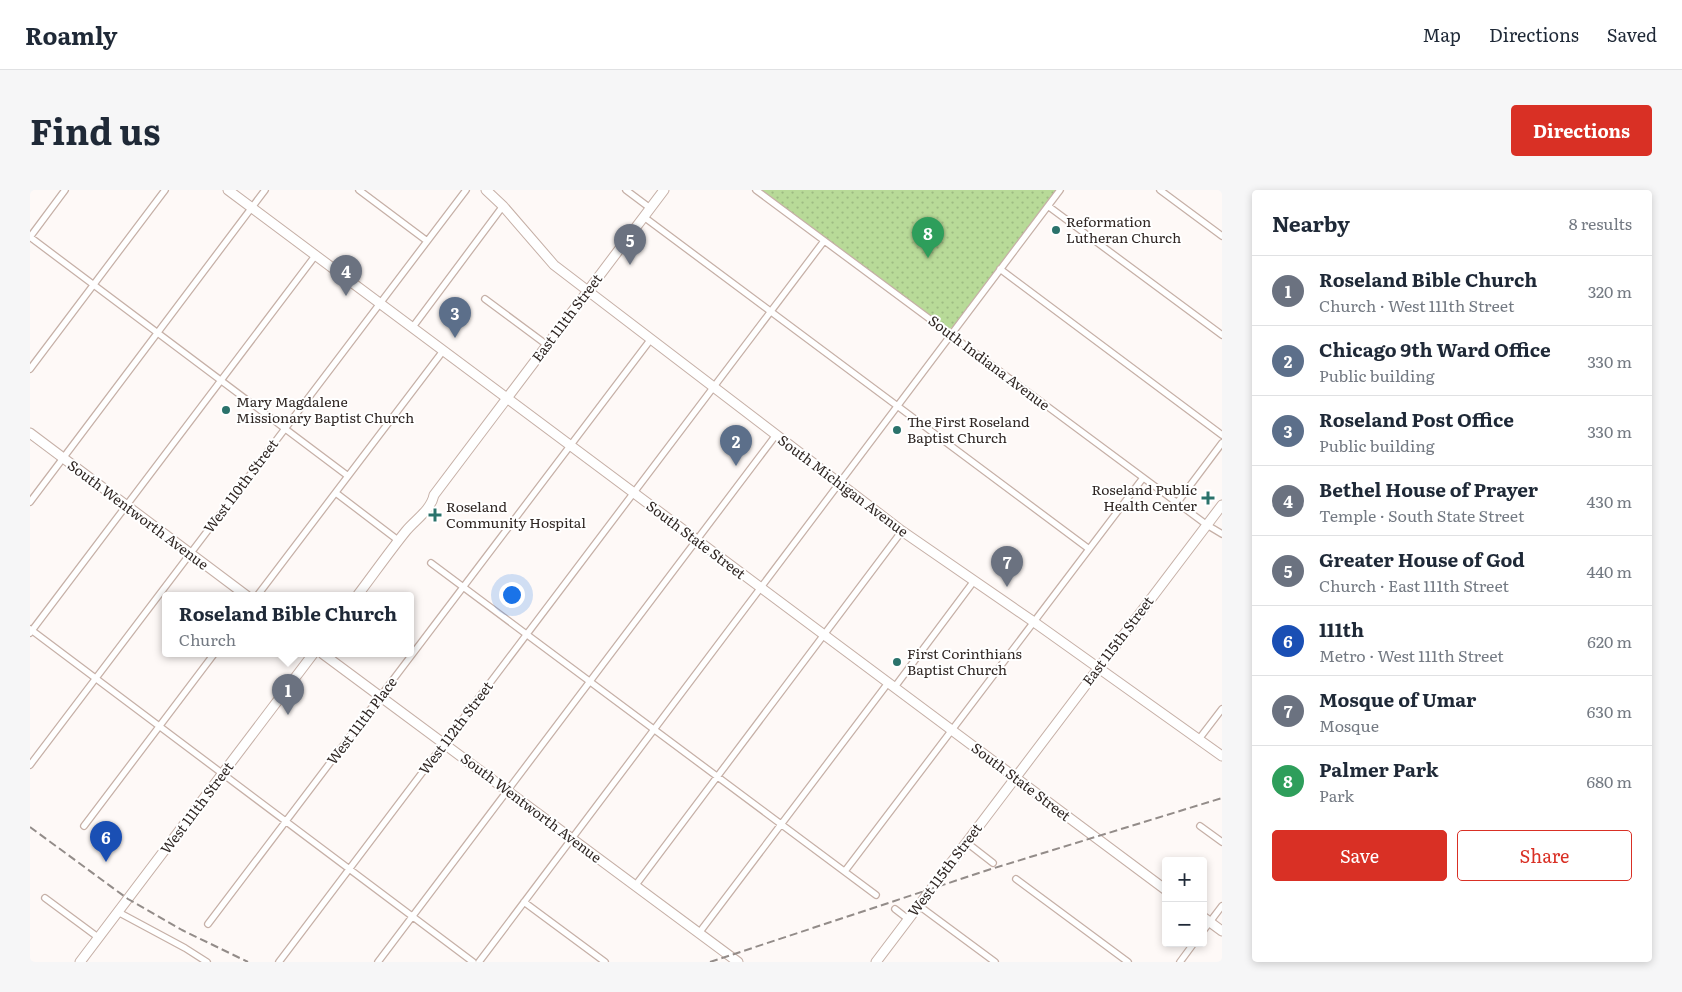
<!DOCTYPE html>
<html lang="en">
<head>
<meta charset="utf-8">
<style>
  body { margin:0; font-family:Literata,serif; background:#f6f6f7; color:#1f2937 }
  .controls { position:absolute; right:15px; bottom:15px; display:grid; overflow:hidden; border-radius:5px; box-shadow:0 2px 8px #0003 }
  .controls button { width:45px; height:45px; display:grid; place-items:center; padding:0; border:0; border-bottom:1px solid #e0e1e3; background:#fff; color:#1f2937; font:25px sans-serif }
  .you { position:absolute; left:481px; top:404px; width:18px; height:18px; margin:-12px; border:4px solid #fff; border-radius:50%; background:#1a73e8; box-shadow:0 0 0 8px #1a73e833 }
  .badge { display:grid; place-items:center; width:32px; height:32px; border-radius:50%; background:#d93025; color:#fff; font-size:16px; font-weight:700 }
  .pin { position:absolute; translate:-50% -41px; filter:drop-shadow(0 1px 2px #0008) }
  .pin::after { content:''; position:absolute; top:26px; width:18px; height:15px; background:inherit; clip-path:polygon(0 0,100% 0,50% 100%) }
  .popup { position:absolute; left:132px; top:402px; width:252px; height:65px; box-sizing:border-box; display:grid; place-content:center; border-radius:5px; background:#fff; filter:drop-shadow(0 1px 4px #0005); font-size:16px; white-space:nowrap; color:#747a83 }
  .popup b { font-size:19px; color:#1f2937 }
  .popup::after { content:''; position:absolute; left:50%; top:100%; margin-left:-10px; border:10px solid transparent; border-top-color:#fff }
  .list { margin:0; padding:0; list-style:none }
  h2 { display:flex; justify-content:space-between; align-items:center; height:65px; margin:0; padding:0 20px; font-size:21px }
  h2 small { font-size:16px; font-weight:400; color:#747a83 }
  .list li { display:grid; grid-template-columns:32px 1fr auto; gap:15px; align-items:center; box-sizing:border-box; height:70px; padding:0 20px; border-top:1px solid #e0e1e3 }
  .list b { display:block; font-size:19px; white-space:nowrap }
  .list p { margin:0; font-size:16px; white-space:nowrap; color:#747a83 }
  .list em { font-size:16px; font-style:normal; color:#747a83 }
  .actions { display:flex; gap:10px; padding:15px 20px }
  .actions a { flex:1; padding:11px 0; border:1px solid #d93025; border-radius:5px; text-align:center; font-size:18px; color:#d93025 }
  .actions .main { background:#d93025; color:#fff }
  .map { position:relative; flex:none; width:1192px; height:772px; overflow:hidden; border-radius:5px }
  header { display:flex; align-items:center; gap:30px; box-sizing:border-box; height:70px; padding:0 25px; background:#fff; border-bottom:1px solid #e0e1e3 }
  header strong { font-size:24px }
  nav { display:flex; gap:28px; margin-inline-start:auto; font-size:18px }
  .intro { display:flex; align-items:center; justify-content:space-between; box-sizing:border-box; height:120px; padding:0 30px }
  h1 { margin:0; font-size:35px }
  .button { padding:12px 22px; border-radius:5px; background:#d93025; color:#fff; font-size:18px; font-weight:700 }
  main { display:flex; gap:30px; padding:0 30px }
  aside { flex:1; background:#fff; border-radius:5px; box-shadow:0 2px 8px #0003 }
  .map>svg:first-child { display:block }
  .park { fill:url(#park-dots) }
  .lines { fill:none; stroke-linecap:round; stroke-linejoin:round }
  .street-casing { stroke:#c6b0a7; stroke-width:8 }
  .secondary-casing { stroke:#c6b0a7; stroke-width:11 }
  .street { stroke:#fff; stroke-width:5.5 }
  .secondary { stroke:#fff; stroke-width:9 }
  .rail { stroke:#938c89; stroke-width:2; stroke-dasharray:8 4; stroke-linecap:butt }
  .poi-dot { fill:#2a726b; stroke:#fff; stroke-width:2 }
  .labels { text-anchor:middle; stroke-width:4; stroke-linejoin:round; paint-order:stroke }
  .poi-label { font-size:14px; fill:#302724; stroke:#fff; text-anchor:start }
  .street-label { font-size:14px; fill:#302724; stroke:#fff }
</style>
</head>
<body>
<header>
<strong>Roamly</strong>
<nav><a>Map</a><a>Directions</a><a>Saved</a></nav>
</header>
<div class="intro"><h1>Find us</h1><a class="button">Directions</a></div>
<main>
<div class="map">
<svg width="1192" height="772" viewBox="0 0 1192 772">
  <defs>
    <pattern id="park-dots" width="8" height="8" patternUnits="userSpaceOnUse" patternTransform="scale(1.25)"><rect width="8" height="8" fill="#b8da98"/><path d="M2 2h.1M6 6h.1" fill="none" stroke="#9ebb83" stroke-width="1.8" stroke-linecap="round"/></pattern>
  </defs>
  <rect width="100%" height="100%" fill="#fef9f7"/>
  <!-- park -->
  <path class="park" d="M731,0H1026L925,135L920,139L915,138Z"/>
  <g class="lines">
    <!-- street casing -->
    <g class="street-casing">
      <path id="street" d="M35,0L0,47L318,286
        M329,0L397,51
        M596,0L620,18
        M726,0L1177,335L1192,344
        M1130,0L1192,46
        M1018,16L1192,145
        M614,27L1059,359
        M970,79L1192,245
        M455,109L517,155
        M382,138L473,16
        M0,179L135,0
        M306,303L369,351
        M0,312L235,0
        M1147,313L1192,253
        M401,373L846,705
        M227,406L413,161
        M0,439L443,772
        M0,443L285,66
        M864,498L944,391
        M1169,549L1192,519
        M0,575L436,0
        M54,636L184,464
        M1170,636L1192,652
        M936,652L963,673
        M815,681L1113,288
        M986,689L1098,772
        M605,696L872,341
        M15,708L69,748
        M494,712L575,772
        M888,715L965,772
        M865,719L878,729
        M88,722L155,758L177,772
        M178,734L621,149
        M1173,741L1192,716
        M669,743L858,493
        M249,772L794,51
        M348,772L746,245
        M449,772L1030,0
        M1150,772L1164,753"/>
    </g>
    <!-- secondary casing -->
    <g class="secondary-casing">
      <path id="secondary" d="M198,0L1136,700
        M456,0L473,16L524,75L872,341L1004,432L1192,566
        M0,243L217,406
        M327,406C343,385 359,362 376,341C385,330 401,320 404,305L634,0
        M293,464L708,772
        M1173,727L1192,741
        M50,772L283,464
        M846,772L1192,315"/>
    </g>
    <!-- street -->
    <use href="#street" class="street"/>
    <!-- secondary -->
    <use href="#secondary" class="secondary"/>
    <!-- rail -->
    <path class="rail" d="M0,637L98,709L152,740L218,772
      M680,772L958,680L1192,608"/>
  </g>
  <!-- markers -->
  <g class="poi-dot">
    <circle cx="1026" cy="40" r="5"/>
    <circle cx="196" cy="220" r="5"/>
    <circle cx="867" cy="240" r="5"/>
    <path d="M1175.5 300.5h5v5h5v5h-5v5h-5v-5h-5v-5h5z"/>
    <path d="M402.5 317.5h5v5h5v5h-5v5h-5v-5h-5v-5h5z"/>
    <circle cx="867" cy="472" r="5"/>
  </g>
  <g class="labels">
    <!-- poi labels -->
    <g class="poi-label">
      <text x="1036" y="37">Reformation<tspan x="1036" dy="16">Lutheran Church</tspan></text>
      <text x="206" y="217">Mary Magdalene<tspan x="206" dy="16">Missionary Baptist Church</tspan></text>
      <text x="877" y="237">The First Roseland<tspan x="877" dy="16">Baptist Church</tspan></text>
      <text x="1167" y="305" text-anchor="end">Roseland Public<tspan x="1167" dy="16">Health Center</tspan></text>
      <text x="416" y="322">Roseland<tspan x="416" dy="16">Community Hospital</tspan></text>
      <text x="877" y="469">First Corinthians<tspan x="877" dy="16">Baptist Church</tspan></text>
    </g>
    <!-- street labels -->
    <g class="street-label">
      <text transform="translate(537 128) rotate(-53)" y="5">East 111th Street</text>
      <text transform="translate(959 173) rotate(37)" y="5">South Indiana Avenue</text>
      <text transform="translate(211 296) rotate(-53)" y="5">West 110th Street</text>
      <text transform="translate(813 296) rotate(37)" y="5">South Michigan Avenue</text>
      <text transform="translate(108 325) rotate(37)" y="5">South Wentworth Avenue</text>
      <text transform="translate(666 350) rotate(37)" y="5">South State Street</text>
      <text transform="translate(1088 451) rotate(-53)" y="5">East 115th Street</text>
      <text transform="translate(332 531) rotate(-53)" y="5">West 111th Place</text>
      <text transform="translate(426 538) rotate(-53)" y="5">West 112th Street</text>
      <text transform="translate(991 592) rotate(37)" y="5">South State Street</text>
      <text transform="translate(167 618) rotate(-53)" y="5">West 111th Street</text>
      <text transform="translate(501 618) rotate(37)" y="5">South Wentworth Avenue</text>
      <text transform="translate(915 680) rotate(-53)" y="5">West 115th Street</text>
    </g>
  </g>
</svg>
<div class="controls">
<button>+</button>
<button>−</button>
</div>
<div class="you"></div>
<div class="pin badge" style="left:258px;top:525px;background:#6b7280">1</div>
<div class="popup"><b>Roseland Bible Church</b>Church</div>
<div class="pin badge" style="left:706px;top:276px;background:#5c6f8a">2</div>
<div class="pin badge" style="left:425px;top:148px;background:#5c6f8a">3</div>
<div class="pin badge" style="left:316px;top:106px;background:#6b7280">4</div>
<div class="pin badge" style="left:600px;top:75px;background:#6b7280">5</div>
<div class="pin badge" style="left:76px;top:672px;background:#1a4fb4">6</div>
<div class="pin badge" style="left:977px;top:397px;background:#6b7280">7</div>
<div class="pin badge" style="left:898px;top:68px;background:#2e9e5b">8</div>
</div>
<aside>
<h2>Nearby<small>8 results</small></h2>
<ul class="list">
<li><span class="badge" style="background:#6b7280">1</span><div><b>Roseland Bible Church</b><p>Church · West 111th Street</p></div><em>320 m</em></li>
<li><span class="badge" style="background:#5c6f8a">2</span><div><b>Chicago 9th Ward Office</b><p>Public building</p></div><em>330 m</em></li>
<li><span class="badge" style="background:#5c6f8a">3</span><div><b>Roseland Post Office</b><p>Public building</p></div><em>330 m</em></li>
<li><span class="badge" style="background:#6b7280">4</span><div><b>Bethel House of Prayer</b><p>Temple · South State Street</p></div><em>430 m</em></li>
<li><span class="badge" style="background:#6b7280">5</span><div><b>Greater House of God</b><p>Church · East 111th Street</p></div><em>440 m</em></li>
<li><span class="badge" style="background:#1a4fb4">6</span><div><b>111th</b><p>Metro · West 111th Street</p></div><em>620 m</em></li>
<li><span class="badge" style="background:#6b7280">7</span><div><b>Mosque of Umar</b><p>Mosque</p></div><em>630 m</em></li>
<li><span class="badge" style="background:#2e9e5b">8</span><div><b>Palmer Park</b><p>Park</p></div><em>680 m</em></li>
</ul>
<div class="actions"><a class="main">Save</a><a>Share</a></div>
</aside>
</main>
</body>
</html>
